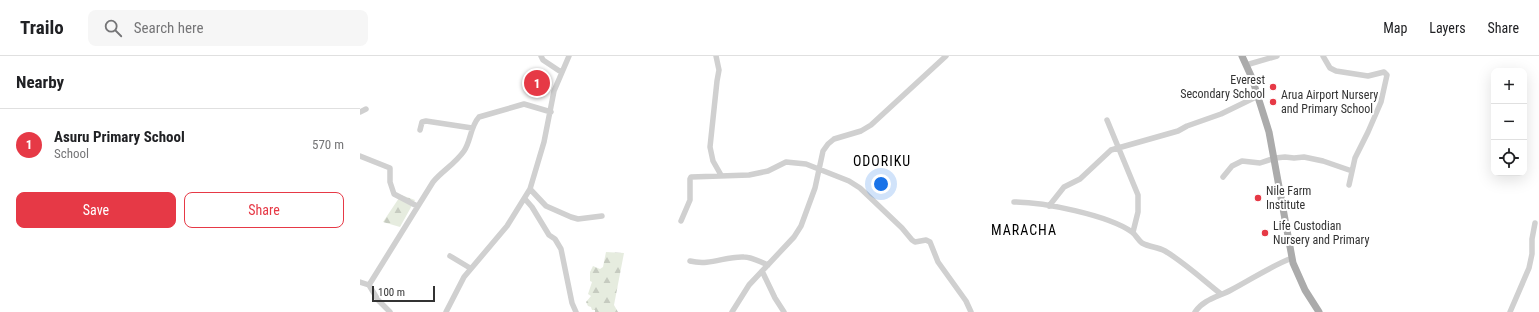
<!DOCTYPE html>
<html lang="en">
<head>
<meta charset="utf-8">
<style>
  body { margin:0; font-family:"Roboto Condensed",sans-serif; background:#f6f6f6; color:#202124 }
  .controls { position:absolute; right:12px; top:12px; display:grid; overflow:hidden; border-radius:8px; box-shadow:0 4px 16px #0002 }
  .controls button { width:36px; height:36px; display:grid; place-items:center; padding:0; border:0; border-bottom:1px solid #e0e0e0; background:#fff; color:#202124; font:20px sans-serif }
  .scale { position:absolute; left:12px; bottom:10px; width:63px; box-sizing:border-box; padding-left:4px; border:2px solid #333; border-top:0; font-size:11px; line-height:14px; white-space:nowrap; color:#333; -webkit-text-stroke:3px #fff; paint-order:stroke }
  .you { position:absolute; left:521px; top:128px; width:14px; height:14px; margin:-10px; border:3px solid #fff; border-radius:50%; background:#1a73e8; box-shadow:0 0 0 6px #1a73e833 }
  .badge { display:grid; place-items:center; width:26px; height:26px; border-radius:50%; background:#e63946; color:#fff; font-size:13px; font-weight:700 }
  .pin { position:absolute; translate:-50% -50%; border:2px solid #fff; box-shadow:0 1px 4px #0006 }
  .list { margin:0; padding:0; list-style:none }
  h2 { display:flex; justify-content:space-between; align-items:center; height:52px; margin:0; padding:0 16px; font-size:17px }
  h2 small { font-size:13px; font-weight:400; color:#757577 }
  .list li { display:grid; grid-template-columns:26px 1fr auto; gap:12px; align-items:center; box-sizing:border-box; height:72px; padding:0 16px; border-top:1px solid #e0e0e0 }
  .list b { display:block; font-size:15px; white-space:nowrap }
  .list p { margin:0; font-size:13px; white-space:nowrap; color:#757577 }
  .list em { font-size:13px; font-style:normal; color:#757577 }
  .actions { display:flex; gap:8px; padding:12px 16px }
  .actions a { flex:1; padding:9px 0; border:1px solid #e63946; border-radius:8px; text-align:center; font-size:14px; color:#e63946 }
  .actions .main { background:#e63946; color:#fff }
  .icon { flex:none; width:22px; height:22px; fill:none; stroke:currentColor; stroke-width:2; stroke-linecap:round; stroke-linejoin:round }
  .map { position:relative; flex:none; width:1179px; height:256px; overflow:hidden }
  header { display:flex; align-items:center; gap:24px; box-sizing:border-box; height:56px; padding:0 20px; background:#fff; border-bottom:1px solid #e0e0e0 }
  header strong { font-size:19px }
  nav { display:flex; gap:22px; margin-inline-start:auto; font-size:14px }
  .search { width:280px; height:36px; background:#f6f6f6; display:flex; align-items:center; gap:10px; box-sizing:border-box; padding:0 14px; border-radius:8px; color:#757577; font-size:15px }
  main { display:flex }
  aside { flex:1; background:#fff }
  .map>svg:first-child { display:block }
  .forest { fill:url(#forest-firs) }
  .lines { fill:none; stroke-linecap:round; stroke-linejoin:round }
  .minor { stroke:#d0d0d0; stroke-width:5.5 }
  .major { stroke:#ababab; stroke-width:7 }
  .poi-dot { fill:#e63946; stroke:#fff; stroke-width:1.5 }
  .labels { text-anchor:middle; stroke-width:4; stroke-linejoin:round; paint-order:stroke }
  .poi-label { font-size:12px; fill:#333; stroke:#fff; text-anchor:start }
  .quarter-label { font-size:14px; letter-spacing:1px; fill:#000; stroke:#fff }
</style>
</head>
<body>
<header>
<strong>Trailo</strong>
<div class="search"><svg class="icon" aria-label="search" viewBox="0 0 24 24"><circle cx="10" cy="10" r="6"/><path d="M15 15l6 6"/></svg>Search here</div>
<nav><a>Map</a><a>Layers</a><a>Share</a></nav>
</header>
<main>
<aside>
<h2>Nearby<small></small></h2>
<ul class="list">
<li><span class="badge">1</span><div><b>Asuru Primary School</b><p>School</p></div><em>570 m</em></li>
</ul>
<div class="actions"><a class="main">Save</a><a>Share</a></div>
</aside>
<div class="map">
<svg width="1179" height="256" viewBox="0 0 1179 256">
  <defs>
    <pattern id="forest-firs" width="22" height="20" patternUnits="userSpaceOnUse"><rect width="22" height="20" fill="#e6ecdf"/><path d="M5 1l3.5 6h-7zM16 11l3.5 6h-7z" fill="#c6cbc0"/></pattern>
  </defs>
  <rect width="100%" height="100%" fill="#fff"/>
  <!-- forest -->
  <path class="forest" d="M41,139L55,144L40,171L23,166Z
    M246,196L264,197L254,249L258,256H235V254H232L231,251L228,250L226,246L231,240L228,238L232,226L230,225V216L233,210L240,213L243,211Z"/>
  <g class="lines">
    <!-- minor -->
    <path class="minor" d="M181,0L183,4L201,16
      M356,0L359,14L357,25L350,91L353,105L361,119
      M963,0L970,12L976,15L1008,20L1024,16L1027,19L1021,46L1008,76L995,102L989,129
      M886,9L917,0
      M0,56L6,53
      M747,64L778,139V156L773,176
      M60,74L62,66L66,65L112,72
      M0,100L30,112V126L34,138L57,150
      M863,121L872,110L882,105L900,107L915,102L925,101L934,102L944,101L963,105L992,115
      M170,133L186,150L211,161L218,163L242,160
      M165,143L172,151L189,179L195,183L201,193L212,247L216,256
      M654,146C683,146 748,159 772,176C776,179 778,184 782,187C789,191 798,191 805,195C825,207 843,224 861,238
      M689,150L704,131L720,123L751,94L818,75L827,70L861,58L898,40
      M321,165L330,144V123L331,121L389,119L408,115L426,106L446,108L489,125L500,132L542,172L552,184L555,186L566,184L570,186L578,206L606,245L611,256
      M90,200L110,212
      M330,205C351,210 365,200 384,201C392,201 400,206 408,209
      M402,215L415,242L424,256
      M0,226L9,229L18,244L30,256
      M9,229L73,126C82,115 95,108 104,95C111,85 110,71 119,61L164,48L191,56
      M86,256L104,221L147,170L170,133L184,86L194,35L209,0
      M372,256L389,229L434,181L441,170L455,132L463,95L468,88L474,83L501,75L511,69L586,0
      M835,256C844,243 858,241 871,234C892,223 911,210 932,202
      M1150,256L1169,212L1172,198V183L1175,167"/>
    <!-- major -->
    <path class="major" d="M882,0L892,22L909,76L933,207L945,234L959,256"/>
  </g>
  <!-- markers -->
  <g class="poi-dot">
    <circle cx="913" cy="31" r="4"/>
    <circle cx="913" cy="46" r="4"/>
    <circle cx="898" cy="142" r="4"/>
    <circle cx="905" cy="177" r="4"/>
  </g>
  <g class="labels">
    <!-- poi labels -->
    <g class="poi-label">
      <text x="905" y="28" text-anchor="end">Everest<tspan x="905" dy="14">Secondary School</tspan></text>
      <text x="921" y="43">Arua Airport Nursery<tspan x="921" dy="14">and Primary School</tspan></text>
      <text x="906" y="139">Nile Farm<tspan x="906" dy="14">Institute</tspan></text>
      <text x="913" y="174">Life Custodian<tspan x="913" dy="14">Nursery and Primary</tspan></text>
    </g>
    <!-- quarter labels -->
    <g class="quarter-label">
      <text x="522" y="110">ODORIKU</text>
      <text x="664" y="179">MARACHA</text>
    </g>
  </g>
</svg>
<div class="controls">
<button>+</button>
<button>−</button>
<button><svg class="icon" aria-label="locate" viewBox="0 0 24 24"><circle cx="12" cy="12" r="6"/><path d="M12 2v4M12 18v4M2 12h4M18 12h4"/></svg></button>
</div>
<div class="scale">100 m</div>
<div class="you"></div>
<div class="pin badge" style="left:177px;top:27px">1</div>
</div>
</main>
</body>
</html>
